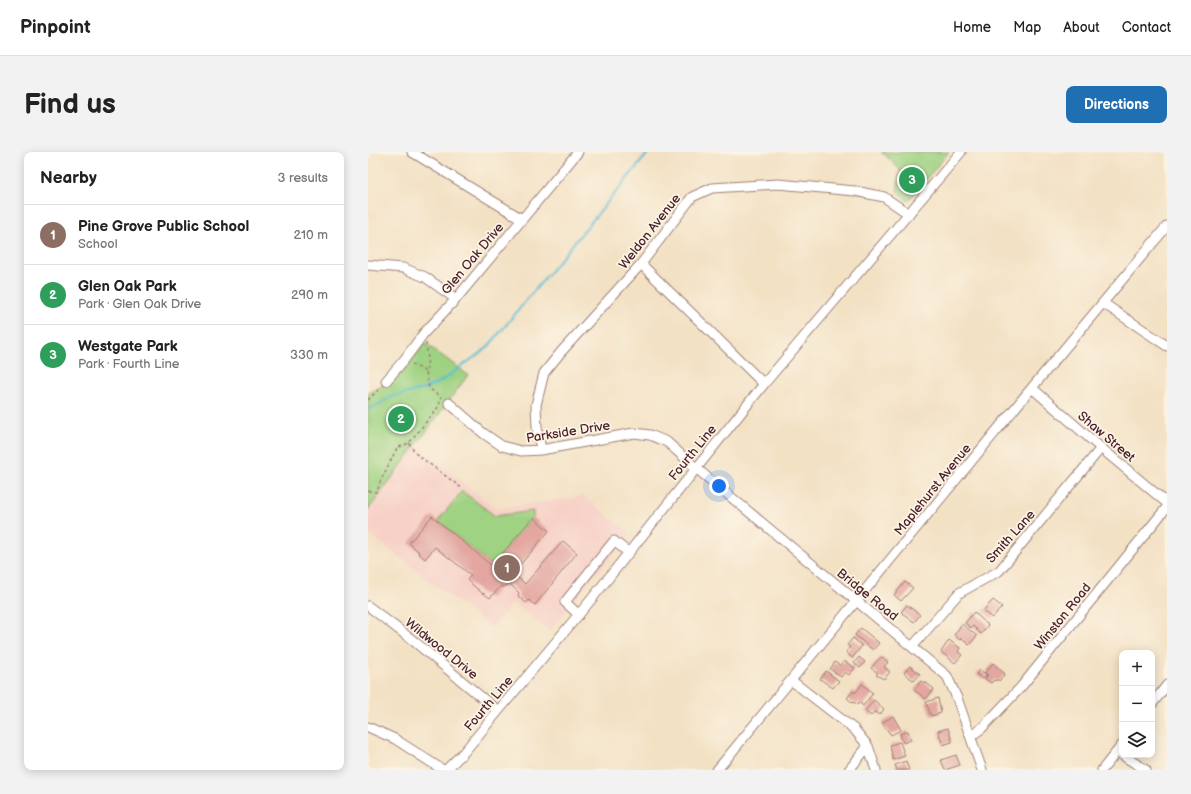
<!DOCTYPE html>
<html lang="en">
<head>
<meta charset="utf-8">
<style>
  body { margin:0; font-family:"Balsamiq Sans",sans-serif; background:#f2f2f2; color:#222 }
  .controls { position:absolute; right:12px; bottom:12px; display:grid; overflow:hidden; border-radius:8px; box-shadow:0 2px 10px #0003 }
  .controls button { width:36px; height:36px; display:grid; place-items:center; padding:0; border:0; border-bottom:1px solid #e0e0e0; background:#fff; color:#222; font:20px sans-serif }
  .you { position:absolute; left:351px; top:334px; width:14px; height:14px; margin:-10px; border:3px solid #fff; border-radius:50%; background:#1a73e8; box-shadow:0 0 0 6px #1a73e833 }
  .badge { display:grid; place-items:center; width:26px; height:26px; border-radius:50%; background:#1f6fb2; color:#fff; font-size:13px; font-weight:700 }
  .pin { position:absolute; translate:-50% -50%; border:2px solid #fff; box-shadow:0 1px 4px #0006 }
  .list { margin:0; padding:0; list-style:none }
  h2 { display:flex; justify-content:space-between; align-items:center; height:52px; margin:0; padding:0 16px; font-size:17px }
  h2 small { font-size:13px; font-weight:400; color:#767676 }
  .list li { display:grid; grid-template-columns:26px 1fr auto; gap:12px; align-items:center; box-sizing:border-box; height:60px; padding:0 16px; border-top:1px solid #e0e0e0 }
  .list b { display:block; font-size:15px; white-space:nowrap }
  .list p { margin:0; font-size:13px; white-space:nowrap; color:#767676 }
  .list em { font-size:13px; font-style:normal; color:#767676 }
  .icon { flex:none; width:22px; height:22px; fill:none; stroke:currentColor; stroke-width:2; stroke-linecap:round; stroke-linejoin:round }
  .map { position:relative; flex:none; width:799px; height:618px; overflow:hidden; border-radius:8px }
  header { display:flex; align-items:center; gap:24px; box-sizing:border-box; height:56px; padding:0 20px; background:#fff; border-bottom:1px solid #e0e0e0 }
  header strong { font-size:19px }
  nav { display:flex; gap:22px; margin-inline-start:auto; font-size:14px }
  .intro { display:flex; align-items:center; justify-content:space-between; box-sizing:border-box; height:96px; padding:0 24px }
  h1 { margin:0; font-size:28px }
  .button { padding:10px 18px; border-radius:8px; background:#1f6fb2; color:#fff; font-size:14px; font-weight:700 }
  main { display:flex; gap:24px; padding:0 24px }
  aside { flex:1; background:#fff; border-radius:8px; box-shadow:0 2px 10px #0003 }
  .map>svg:first-child { display:block }
  .built { fill:#f7d1c7 }
  .green { fill:#9fd282; stroke:#747856 }
  .lines { fill:none; stroke-linecap:round; stroke-linejoin:round }
  .stream { stroke:#56bbd5; stroke-width:2 }
  .building { fill:#e3a7a0 }
  .minor-casing { stroke:#9e8078; stroke-width:11 }
  .path { stroke:#9e8078; stroke-width:1.5; stroke-dasharray:3 3; stroke-linecap:butt }
  .minor { stroke:#fff; stroke-width:9 }
  .labels { text-anchor:middle; stroke-width:3.5; stroke-linejoin:round; paint-order:stroke }
  .street-label { font-size:13px; fill:#4a1f2b; stroke:#fcf5e5 }
</style>
</head>
<body>
<header>
<strong>Pinpoint</strong>
<nav><a>Home</a><a>Map</a><a>About</a><a>Contact</a></nav>
</header>
<div class="intro"><h1>Find us</h1><a class="button">Directions</a></div>
<main>
<aside>
<h2>Nearby<small>3 results</small></h2>
<ul class="list">
<li><span class="badge" style="background:#8d6e63">1</span><div><b>Pine Grove Public School</b><p>School</p></div><em>210 m</em></li>
<li><span class="badge" style="background:#2e9e5b">2</span><div><b>Glen Oak Park</b><p>Park · Glen Oak Drive</p></div><em>290 m</em></li>
<li><span class="badge" style="background:#2e9e5b">3</span><div><b>Westgate Park</b><p>Park · Fourth Line</p></div><em>330 m</em></li>
</ul>
</aside>
<div class="map">
<svg width="799" height="618" viewBox="0 0 799 618">
  <rect width="100%" height="100%" fill="#fcf5e5"/>
  <filter id="ink" filterUnits="userSpaceOnUse"><feTurbulence type="fractalNoise" baseFrequency=".025" numOctaves="2"/><feDisplacementMap in="SourceGraphic" scale="8" xChannelSelector="R" yChannelSelector="G"/><feConvolveMatrix kernelMatrix="1 2 1 2 8 2 1 2 1" color-interpolation-filters="sRGB"/></filter>
  <filter id="wash" filterUnits="userSpaceOnUse"><feTurbulence type="fractalNoise" baseFrequency=".012" numOctaves="4" result="noise"/><feDisplacementMap in="SourceGraphic" scale="16" xChannelSelector="R" yChannelSelector="G"/><feGaussianBlur stdDeviation="0.9" result="paint"/><feColorMatrix in="noise" values="0 0 0 0 0 0 0 0 0 0 0 0 0 0 0 0 0 1.4 0 .05"/><feComposite in="paint" operator="in"/></filter>
  <g filter="url(#wash)">
    <rect width="100%" height="100%" fill="#f3e1c4"/>
    <!-- built -->
    <path class="built" d="M47,293L129,357L215,344L262,381L181,479L145,450L123,476L0,381V358Z"/>
    <!-- green -->
    <path class="green" d="M513,0H581L540,49L529,39L532,18L524,9Z
      M57,191L100,223L0,358V241L29,227Z
      M94,339L127,364L165,359V365L124,414L70,369Z"/>
    <g class="lines">
      <!-- stream -->
      <path class="stream" d="M0,258L23,245L56,237L72,230L119,196L281,0"/>
    </g>
    <g id="blocks">
      <!-- building -->
      <path class="building" d="M64,364L124,414L165,365L181,379L145,421L157,432L195,389L209,401L167,453L161,448L158,451L150,444L151,441L142,432L135,435L133,434L122,446L115,441V442L99,428L103,423L67,395L57,407L50,401L51,400L41,391Z
        M537,430L545,436L533,449L526,443Z
        M625,448L634,455L624,466L615,459Z
        M539,453L552,463L546,470L533,460Z
        M606,460L620,473L613,482L605,474L603,476L597,471Z
        M594,472L609,484L601,493L594,486L592,488L586,483Z
        M493,476L511,491L505,498L487,483Z
        M485,486L494,494L484,506L478,500L482,495L479,493Z
        M581,488L592,496L590,500L594,503L587,511L573,500Z
        M491,505L497,510L492,516L486,511Z
        M513,505L520,510L516,515L522,520L516,527L508,523L510,521L503,516Z
        M476,509L487,516L481,523L477,520L473,525L462,517L467,510L472,514Z
        M625,511L637,522L631,529L629,527L628,529L626,528L623,531L617,527L620,523L617,521Z
        M542,514L552,522L546,529L536,521Z
        M612,518L619,523L615,527L608,522Z
        M458,519L471,529L465,536L452,527Z
        M553,529L557,532V530L566,537L558,547L546,538Z
        M494,532L505,541L495,554L491,550L489,553L486,550L485,551L479,546L485,539L487,541Z
        M570,546L573,561L563,564L558,550Z
        M506,548L516,557L512,563L507,559L503,564L497,559Z
        M525,564L533,578L523,583L514,571Z
        M580,576L584,590L575,593L570,579Z
        M540,579L543,588L535,591L532,582Z
        M532,590L537,604L525,608L522,593Z
        M588,603L592,613L577,618L573,608Z
        M538,609L541,618H529L527,613Z"/>
    </g>
  </g>
  <g filter="url(#ink)">
    <use href="#blocks" fill-opacity="0" stroke="#9e8078" stroke-width="1"/>
    <g class="lines">
      <!-- minor casing -->
      <g class="minor-casing">
        <path id="minor" d="M44,0L154,67
          M273,112L396,232
          M0,113L35,116L57,125L88,147
          M735,151L799,194
          M18,229L36,208L56,181L88,147L210,0
          M664,236L733,296L799,351
          M81,251L115,281L134,294L153,299L173,298L266,281L282,283L299,290L328,316L579,524L589,546L614,618
          M173,298L169,275L168,253L176,221L193,200L273,112L324,45L344,36L410,32L487,39L516,45L541,62
          M0,454L47,490L130,559
          M211,463L197,450L246,389L261,401
          M544,495L591,441L631,419L733,296
          M424,529L486,577L500,594L508,618
          M784,552L799,533
          M0,575L27,587L75,618
          M603,584L614,576L653,535L799,355
          M754,603L778,618
          M78,618L96,600L222,449L396,232L593,0
          M349,618L657,244L799,74
          M481,618L500,594
          M734,618L754,593"/>
      </g>
      <!-- path -->
      <path class="path" d="M58,191L60,206L58,220L61,236L72,245
        M44,212L58,220
        M0,248L12,236
        M41,291L47,301L95,337
        M0,339L9,340L12,330L29,296L41,291L71,254L73,245"/>
      <!-- minor -->
      <use href="#minor" class="minor"/>
    </g>
  </g>
  <g class="labels">
    <!-- street labels -->
    <g class="street-label">
      <text transform="translate(281 79) rotate(-52)" y="5">Weldon Avenue</text>
      <text transform="translate(104 106) rotate(-50)" y="5">Glen Oak Drive</text>
      <text transform="translate(200 279) rotate(-9)" y="5">Parkside Drive</text>
      <text transform="translate(739 284) rotate(40)" y="5">Shaw Street</text>
      <text transform="translate(324 300) rotate(-51)" y="5">Fourth Line</text>
      <text transform="translate(564 337) rotate(-51)" y="5">Maplehurst Avenue</text>
      <text transform="translate(642 384) rotate(-48)" y="5">Smith Lane</text>
      <text transform="translate(500 442) rotate(39)" y="5">Bridge Road</text>
      <text transform="translate(694 464) rotate(-51)" y="5">Winston Road</text>
      <text transform="translate(74 496) rotate(39)" y="5">Wildwood Drive</text>
      <text transform="translate(120 551) rotate(-50)" y="5">Fourth Line</text>
    </g>
  </g>
</svg>
<div class="controls">
<button>+</button>
<button>−</button>
<button><svg class="icon" aria-label="layers" viewBox="0 0 24 24"><path d="M12 4l9 5-9 5-9-5zM3 14l9 5 9-5"/></svg></button>
</div>
<div class="you"></div>
<div class="pin badge" style="left:139px;top:416px;background:#8d6e63">1</div>
<div class="pin badge" style="left:33px;top:267px;background:#2e9e5b">2</div>
<div class="pin badge" style="left:544px;top:28px;background:#2e9e5b">3</div>
</div>
</main>
</body>
</html>
